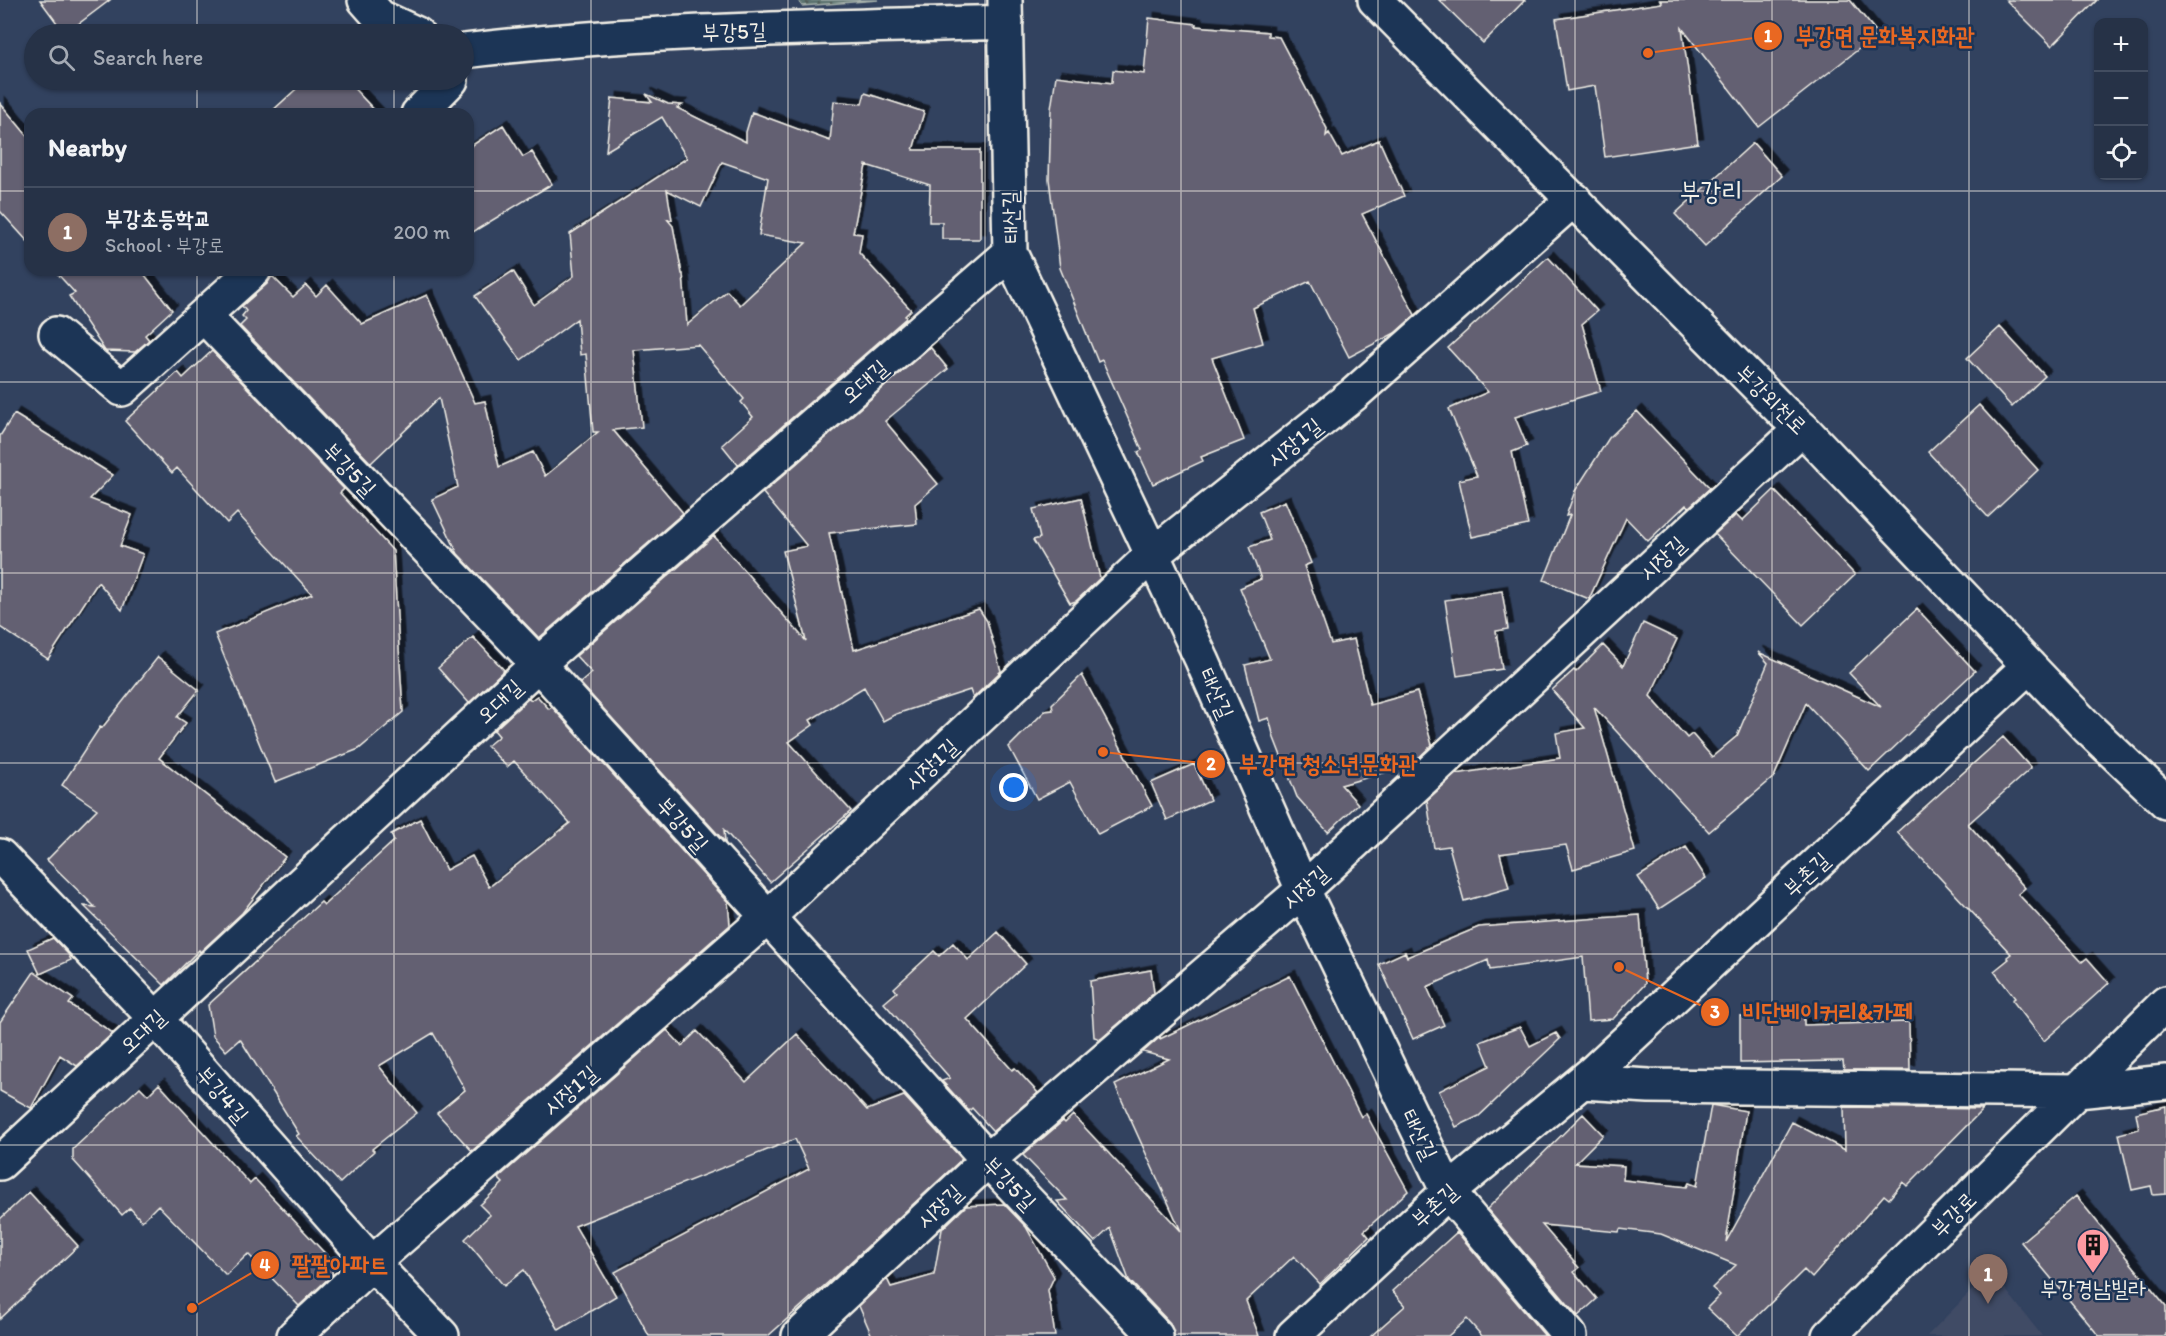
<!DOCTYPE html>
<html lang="en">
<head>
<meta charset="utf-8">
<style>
  body { margin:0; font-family:Itim,"Poor Story",sans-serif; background:#2e3a4e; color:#f1f3f6 }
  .controls { position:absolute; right:18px; top:18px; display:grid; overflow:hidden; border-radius:12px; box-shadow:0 2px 4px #0004 }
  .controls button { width:54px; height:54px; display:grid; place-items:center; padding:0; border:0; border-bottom:2px solid #424d60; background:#263247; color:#f1f3f6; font:30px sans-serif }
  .you { position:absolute; left:1014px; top:788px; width:21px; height:21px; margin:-15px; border:4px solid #fff; border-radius:50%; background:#1a73e8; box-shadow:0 0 0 9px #1a73e833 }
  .badge { display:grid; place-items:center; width:39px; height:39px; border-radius:50%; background:#e69b98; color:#fff; font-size:20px; font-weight:700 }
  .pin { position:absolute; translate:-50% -50px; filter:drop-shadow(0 2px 3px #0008) }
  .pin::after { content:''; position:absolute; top:32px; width:21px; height:18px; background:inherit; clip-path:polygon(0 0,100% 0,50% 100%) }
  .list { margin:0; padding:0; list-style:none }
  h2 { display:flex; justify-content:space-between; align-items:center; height:78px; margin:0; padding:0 24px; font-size:26px }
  h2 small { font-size:20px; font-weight:400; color:#a4aab4 }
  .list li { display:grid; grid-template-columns:39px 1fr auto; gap:18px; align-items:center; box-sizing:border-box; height:90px; padding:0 24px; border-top:2px solid #424d60 }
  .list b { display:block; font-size:22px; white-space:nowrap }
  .list p { margin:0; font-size:20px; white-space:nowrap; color:#a4aab4 }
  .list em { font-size:20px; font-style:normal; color:#a4aab4 }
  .icon { flex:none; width:33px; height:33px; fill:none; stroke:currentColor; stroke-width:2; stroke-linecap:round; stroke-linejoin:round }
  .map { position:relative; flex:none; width:2166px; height:1336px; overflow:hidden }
  .search { position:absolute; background:#263247; box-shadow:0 2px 4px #0004; left:24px; top:24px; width:450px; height:66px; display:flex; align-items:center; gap:15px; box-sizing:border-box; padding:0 21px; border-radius:33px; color:#a4aab4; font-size:22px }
  .panel { position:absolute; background:#263247; box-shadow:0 2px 4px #0004; left:24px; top:108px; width:450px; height:168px; border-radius:18px }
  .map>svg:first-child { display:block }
  .built { fill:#414b65 }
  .grass { fill:url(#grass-dots); stroke:#a8b2ac; stroke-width:1.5 }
  .building { fill:#646072; stroke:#f4f1e8; stroke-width:1.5; fill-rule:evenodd; filter:url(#shadow) }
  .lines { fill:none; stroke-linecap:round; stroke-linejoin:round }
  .minor-casing { stroke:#f4f1e8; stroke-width:38 }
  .minor { stroke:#1d3557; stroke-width:33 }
  .grid { fill:none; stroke:#f4f1e8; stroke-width:1.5; stroke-opacity:0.55 }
  .labels { text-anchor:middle; stroke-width:5; stroke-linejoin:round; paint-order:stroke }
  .street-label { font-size:22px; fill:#f4f1e8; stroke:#1d3557 }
  .poi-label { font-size:22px; fill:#f4f1e8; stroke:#1d3557 }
  .quarter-label { font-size:26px; fill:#f4f1e8; stroke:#1d3557 }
  .leader { fill:none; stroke:#e96822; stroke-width:2 }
  .callout-dot { fill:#e96822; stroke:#1d3557; stroke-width:2 }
  .mark-label { font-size:18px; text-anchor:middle; font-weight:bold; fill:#fff }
  .callout-label { font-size:24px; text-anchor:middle; font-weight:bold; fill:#e96822; stroke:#1d3557; stroke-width:5; stroke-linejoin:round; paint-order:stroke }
</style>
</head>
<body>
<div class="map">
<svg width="2166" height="1336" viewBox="0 0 2166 1336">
  <defs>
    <pattern id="grass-dots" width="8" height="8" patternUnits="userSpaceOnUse" patternTransform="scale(1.5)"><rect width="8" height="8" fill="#5b736f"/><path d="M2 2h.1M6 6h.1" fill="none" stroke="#515b58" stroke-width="1.8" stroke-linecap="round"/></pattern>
    <filter id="shadow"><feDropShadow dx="5.5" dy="-5.5" stdDeviation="0" flood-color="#0009"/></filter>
  </defs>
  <rect width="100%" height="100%" fill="#32425f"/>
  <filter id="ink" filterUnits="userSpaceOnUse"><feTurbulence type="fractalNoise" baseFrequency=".0167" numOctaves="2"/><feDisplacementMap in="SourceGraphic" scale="12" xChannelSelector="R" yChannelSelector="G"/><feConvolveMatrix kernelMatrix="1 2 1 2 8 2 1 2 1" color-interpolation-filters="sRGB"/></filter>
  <g filter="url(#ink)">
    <!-- built -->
    <path class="built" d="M1991,1271L2042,1336H1927Z"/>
    <!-- grass -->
    <path class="grass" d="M798,0H878L802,6Z"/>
    <!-- building -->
    <path class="building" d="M40,0H110L65,34Z
      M1439,0H1525L1483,43Z
      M1660,0H1850L1878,34L1759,127L1682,28L1698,143L1605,157L1595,86L1567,91L1556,19L1662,3Z
      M2006,0H2097L2052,46Z
      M1149,18L1196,24L1195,26L1268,32V36L1279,37L1327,129L1326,136L1329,133L1342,156L1379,140L1404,196L1362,214L1415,315L1395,333L1349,357L1310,281L1253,308L1263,343L1212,358L1244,440L1201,457L1203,461L1153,484L1138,452L1142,450L1102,360L1098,362L1060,268L1049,179L1051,109L1056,76L1112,83L1113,70L1144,74Z
      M306,80H346L378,114H269Z
      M865,93L924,112L913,150H980V239H942V222H929L930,185L866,165L853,233L862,234L859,253L911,310L905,316L906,318L738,465L722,445L753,417L741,402L744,399L698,345L634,350L642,427L613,430L683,513L539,638L458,554L432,499L458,487L439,398L371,463L240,326L246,320L242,316L246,311L242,306L267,284L272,276L293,297L306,285L316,296L327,285L362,324L427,295L475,403L485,401L499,467L533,452L545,476L598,432H593L586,354L580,355L577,319L521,360L475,296L513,271L534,305L574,276L570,234L687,158L662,117L606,151L612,98L652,102L646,94L668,104L682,105L677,108L746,142V132L752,112L830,141L834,101L862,104ZM722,162L768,178L759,235L806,243L740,305L727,291L687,325L683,274H682L673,226L667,219L672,220L667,190L701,207Z
      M0,103L30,139V244L0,211Z
      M503,125L523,157L532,152L552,184L468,235V148Z
      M1753,143L1782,176L1705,246L1675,214Z
      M1548,257L1597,311L1582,324L1601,391L1515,417L1527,446L1512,452L1528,525L1472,537L1459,480L1477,476L1449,409L1488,392L1448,348Z
      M54,270H141L172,310L145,335L149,340L135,352L105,351L69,296L75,293Z
      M2000,327L2045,376L2012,407L1967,358Z
      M930,347L948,369L885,421L938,484L915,504L917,524L829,533L854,650L979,609L987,621L1001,671L973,698L970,690L896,714L883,721L864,687L810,720L813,725L789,742L851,811L770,882L724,830L725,842L580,683L592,673L576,656L714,536L806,641L783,551L807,546L763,493Z
      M212,351L344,489L340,493L393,551L403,712L359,749L275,782L215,634L312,594L237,513L227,523L177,468L172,473L125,421L178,372L183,378Z
      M1979,405L2038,470L1988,517L1928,452Z
      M1637,411L1710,488L1689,507L1686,505L1648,541L1626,518L1589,599L1544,580L1570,515L1566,516L1575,491L1609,438Z
      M14,414L113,475L90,499L132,515L120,546L143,554L122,610L98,582L48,659L0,627V436Z
      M1774,490L1855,575L1803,625L1715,534L1736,515L1742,521Z
      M1081,498L1100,578L1076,601L1070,603L1033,540L1040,538L1033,509Z
      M1285,501L1311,563L1304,566L1331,644L1354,639L1370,705L1417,692L1432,745L1411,765L1341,785L1358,804L1328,832L1297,797L1274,738L1269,718L1259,721L1245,665L1270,659L1240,588L1261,579L1249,547L1270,540L1259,512Z
      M1502,591L1508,629L1496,631L1502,669L1457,676L1445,600Z
      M1917,609L1975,671L1869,771L1806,703L1774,777L1709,832L1594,707L1635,851L1573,869L1566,845L1500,854L1509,888L1464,901L1449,846L1434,848L1427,800L1456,774L1560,758L1556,733L1585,728L1552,690L1574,670L1576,672L1603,645L1623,666L1643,623L1677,639L1650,696L1687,738L1692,734L1712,757L1737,736L1768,663L1758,652L1881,707L1849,673Z
      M473,637L504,670L469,703L438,668Z
      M158,657L199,690L177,717L186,723L159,758L285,857L242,913L200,952L199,950L164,985L84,906L95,907L47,860L97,809L62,785L100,727L102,728Z
      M1082,675L1152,806L1098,834L1070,782L1037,799L1009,747L1045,711L1053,710L1052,704Z
      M537,696L549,709L552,707L728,902L730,925L472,1151L437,1113L465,1090L433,1033L379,1066L417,1113L372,1149L374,1151L340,1183L296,1136L299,1134L240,1039L226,1051L213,1036L208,1005L321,902L324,905L394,841L391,834L420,819L446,870L472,856L489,887L570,823L514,761L507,767L487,746L499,736L494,730L529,698L531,700Z
      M2003,737L2031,768L1968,824L2025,888L2018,894L2082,962L2087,958L2109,983L2044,1041L2012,1000L2015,998L1994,971L2009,959L2007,957L2011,954L1897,832Z
      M1194,764L1210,800L1167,820L1151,783Z
      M1686,847L1706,878L1659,909L1638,877Z
      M1640,915L1645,984L1613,1019L1588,1021L1583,957L1490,970L1488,960L1427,987L1444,1025L1413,1039L1379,964L1405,952L1407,957L1479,927Z
      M998,932L1026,964L967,1019L1012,1070L1015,1068L1038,1093L993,1131L972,1108L969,1111L942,1081L950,1078L884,1003L897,992L894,988L934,951L939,956L953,943L968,960Z
      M53,938L68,954L71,960L40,974L28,949Z
      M1151,970L1154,993L1101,1039L1094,1037L1090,981Z
      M34,972L73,999L69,1004L113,1033L77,1066L60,1055L31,1108L0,1091V1022Z
      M1290,976L1361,1117L1366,1114L1408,1191L1364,1231L1369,1237L1320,1284L1294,1256L1246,1301L1259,1336H1174L1170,1323L1129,1280L1110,1228L1095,1242L1057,1201L1067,1200L1023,1155L1063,1121L1065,1123L1073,1115L1181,1231L1115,1085L1169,1059L1143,1052L1160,1037V1039Z
      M1804,1015V1025L1909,1022L1910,1070H1844L1843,1061H1837L1740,1063V1016Z
      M1520,1027L1530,1046L1556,1033L1560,1039L1479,1116L1456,1127L1439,1091L1490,1066L1480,1042Z
      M667,1030L682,1046L697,1031L746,1082L797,1034L867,1110L904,1096L962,1159L843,1269L768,1336H649L615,1272L809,1169L795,1139L575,1226L616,1296L559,1330L524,1270L504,1286L465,1239L490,1215L480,1205L503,1183L498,1178Z
      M159,1084L250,1184L255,1179L333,1262L332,1275L299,1306L248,1254L226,1275L158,1205L142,1221L130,1208L122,1215L73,1160V1149L140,1087L148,1095Z
      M1711,1105L1746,1111L1726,1242L1792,1122L1845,1150L1844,1107L1983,1109L1907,1186L1903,1182L1889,1199L1884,1195L1812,1278L1804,1270L1737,1336L1707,1308L1720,1295L1712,1288L1736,1265L1661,1234L1620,1229L1619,1232L1542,1225L1579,1268L1574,1272L1597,1299L1578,1316L1487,1209L1583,1114L1603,1135L1575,1163L1624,1166L1623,1180L1687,1187L1689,1183L1697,1186Z
      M2166,1106V1194L2153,1195L2151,1186L2132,1190L2119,1134L2139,1129L2136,1113Z
      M29,1192L78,1246L0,1319V1219Z
      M2076,1196L2166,1306V1336H2099L2021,1242Z
      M1004,1204L1026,1227L1054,1277L1048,1290L1055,1336H872L859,1306L887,1279L891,1287L934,1275L942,1229L966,1206Z
      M1457,1232L1545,1336H1482L1467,1319L1448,1336H1371L1405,1306L1392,1291Z"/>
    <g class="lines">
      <!-- minor casing -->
      <g class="minor-casing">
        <path id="minor" d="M365,0L380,17L417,34
          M1005,0L1010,253L1202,660L1303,890L1448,1192L1570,1336
          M1375,0L1784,413L1802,428L2088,728L2166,802
          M464,51C643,29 825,28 1006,22
          M418,114L451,80
          M204,316L538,664L988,1160L1156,1336
          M56,334L122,389L254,270
          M0,856L156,1019L372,1263L442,1336
          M1582,1082L1649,1086L2077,1091L2166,1082
          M0,1163L538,664L1010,253
          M294,1336L372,1263L768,917L1152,555L1354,394L1574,199
          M799,1336L988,1160L1303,890L1802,428
          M1293,1336L1448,1192L1591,1074L2029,666
          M1829,1336L2166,1003"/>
      </g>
      <!-- minor -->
      <use href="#minor" class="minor"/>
    </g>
  </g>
  <!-- grid -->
  <path class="grid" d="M197,0V34M394,0V34M591,0V1336M788,0V1336M985,0V1336M1181,0V1336M1378,0V1336M1575,0V1336M1772,0V1336M1969,0V1336M197,80V114M394,80V114M0,191H30M468,191H2166M197,270V1336M394,270V1336M0,382H2166M0,573H2166M0,763H2166M0,954H2166M0,1145H2166"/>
  <!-- icons -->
  <defs>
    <g id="building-pin" transform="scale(1.725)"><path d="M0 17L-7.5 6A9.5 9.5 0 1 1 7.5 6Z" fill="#ff9aa2" stroke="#1d3557"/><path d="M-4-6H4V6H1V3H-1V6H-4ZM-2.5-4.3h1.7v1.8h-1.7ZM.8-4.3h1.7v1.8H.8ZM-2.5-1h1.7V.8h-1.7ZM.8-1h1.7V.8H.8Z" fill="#111"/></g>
  </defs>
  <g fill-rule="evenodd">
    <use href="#building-pin" x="2093" y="1245"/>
  </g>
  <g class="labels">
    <!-- street labels -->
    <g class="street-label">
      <text transform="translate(734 31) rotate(-2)" y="8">부강5길</text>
      <text transform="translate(1010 217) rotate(-91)" y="8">태산길</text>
      <text transform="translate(864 381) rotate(-41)" y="8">오대길</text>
      <text transform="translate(1772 399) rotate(44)" y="8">부강외천로</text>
      <text transform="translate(1294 442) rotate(-39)" y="8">시장1길</text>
      <text transform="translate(350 469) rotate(46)" y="8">부강5길</text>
      <text transform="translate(1662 558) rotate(-43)" y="8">시장길</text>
      <text transform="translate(1217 693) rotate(66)" y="8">태산길</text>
      <text transform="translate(499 701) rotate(-43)" y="8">오대길</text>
      <text transform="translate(931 764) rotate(-43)" y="8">시장1길</text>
      <text transform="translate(683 824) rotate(48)" y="8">부강5길</text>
      <text transform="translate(1806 874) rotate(-43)" y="8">부촌길</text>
      <text transform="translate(1305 887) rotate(-42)" y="8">시장길</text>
      <text transform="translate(142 1031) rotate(-43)" y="8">오대길</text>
      <text transform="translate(570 1090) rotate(-41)" y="8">시장1길</text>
      <text transform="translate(223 1094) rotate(49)" y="8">부강4길</text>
      <text transform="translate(1420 1134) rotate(64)" y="8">태산길</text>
      <text transform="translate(1010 1183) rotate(46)" y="8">부강5길</text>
      <text transform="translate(1434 1205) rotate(-42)" y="8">부촌길</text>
      <text transform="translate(939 1206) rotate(-43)" y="8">시장길</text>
      <text transform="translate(1953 1214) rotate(-45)" y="8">부강로</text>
    </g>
    <!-- poi labels -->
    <g class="poi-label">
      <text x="2093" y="1296">부강경남빌라</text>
    </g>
    <!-- quarter labels -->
    <g class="quarter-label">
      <text x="1711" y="200">부강리</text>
    </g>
  </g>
  <!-- callouts -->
  <path class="leader" d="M1648 53L1768 36M1103 752L1211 764M1619 967L1715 1012M192 1308L265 1265"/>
  <g class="callout-dot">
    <circle cx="1648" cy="53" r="6"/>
    <circle cx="1103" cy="752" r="6"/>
    <circle cx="1619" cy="967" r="6"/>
    <circle cx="192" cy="1308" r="6"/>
    <circle cx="1768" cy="36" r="15"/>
    <circle cx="1211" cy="764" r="15"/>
    <circle cx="1715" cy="1012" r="15"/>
    <circle cx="265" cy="1265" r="15"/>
  </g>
  <g class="mark-label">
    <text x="1768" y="42">1</text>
    <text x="1211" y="770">2</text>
    <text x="1715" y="1018">3</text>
    <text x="265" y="1271">4</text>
  </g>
  <g class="callout-label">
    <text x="1885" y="44">부강면 문화복지화관</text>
    <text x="1328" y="772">부강면 청소년문화관</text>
    <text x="1827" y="1020">비단베이커리&amp;카페</text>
    <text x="340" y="1273">팔팔아파트</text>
  </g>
</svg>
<div class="controls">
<button>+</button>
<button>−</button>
<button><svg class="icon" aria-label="locate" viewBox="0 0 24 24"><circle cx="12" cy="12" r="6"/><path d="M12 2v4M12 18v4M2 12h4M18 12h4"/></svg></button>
</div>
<div class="you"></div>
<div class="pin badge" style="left:1988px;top:1304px;background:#8d6e63">1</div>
<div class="search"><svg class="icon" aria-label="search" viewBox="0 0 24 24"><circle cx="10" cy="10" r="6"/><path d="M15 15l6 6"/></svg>Search here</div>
<section class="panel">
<h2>Nearby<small></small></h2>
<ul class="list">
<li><span class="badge" style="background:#8d6e63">1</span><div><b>부강초등학교</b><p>School · 부강로</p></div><em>200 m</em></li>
</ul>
</section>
</div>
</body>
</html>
